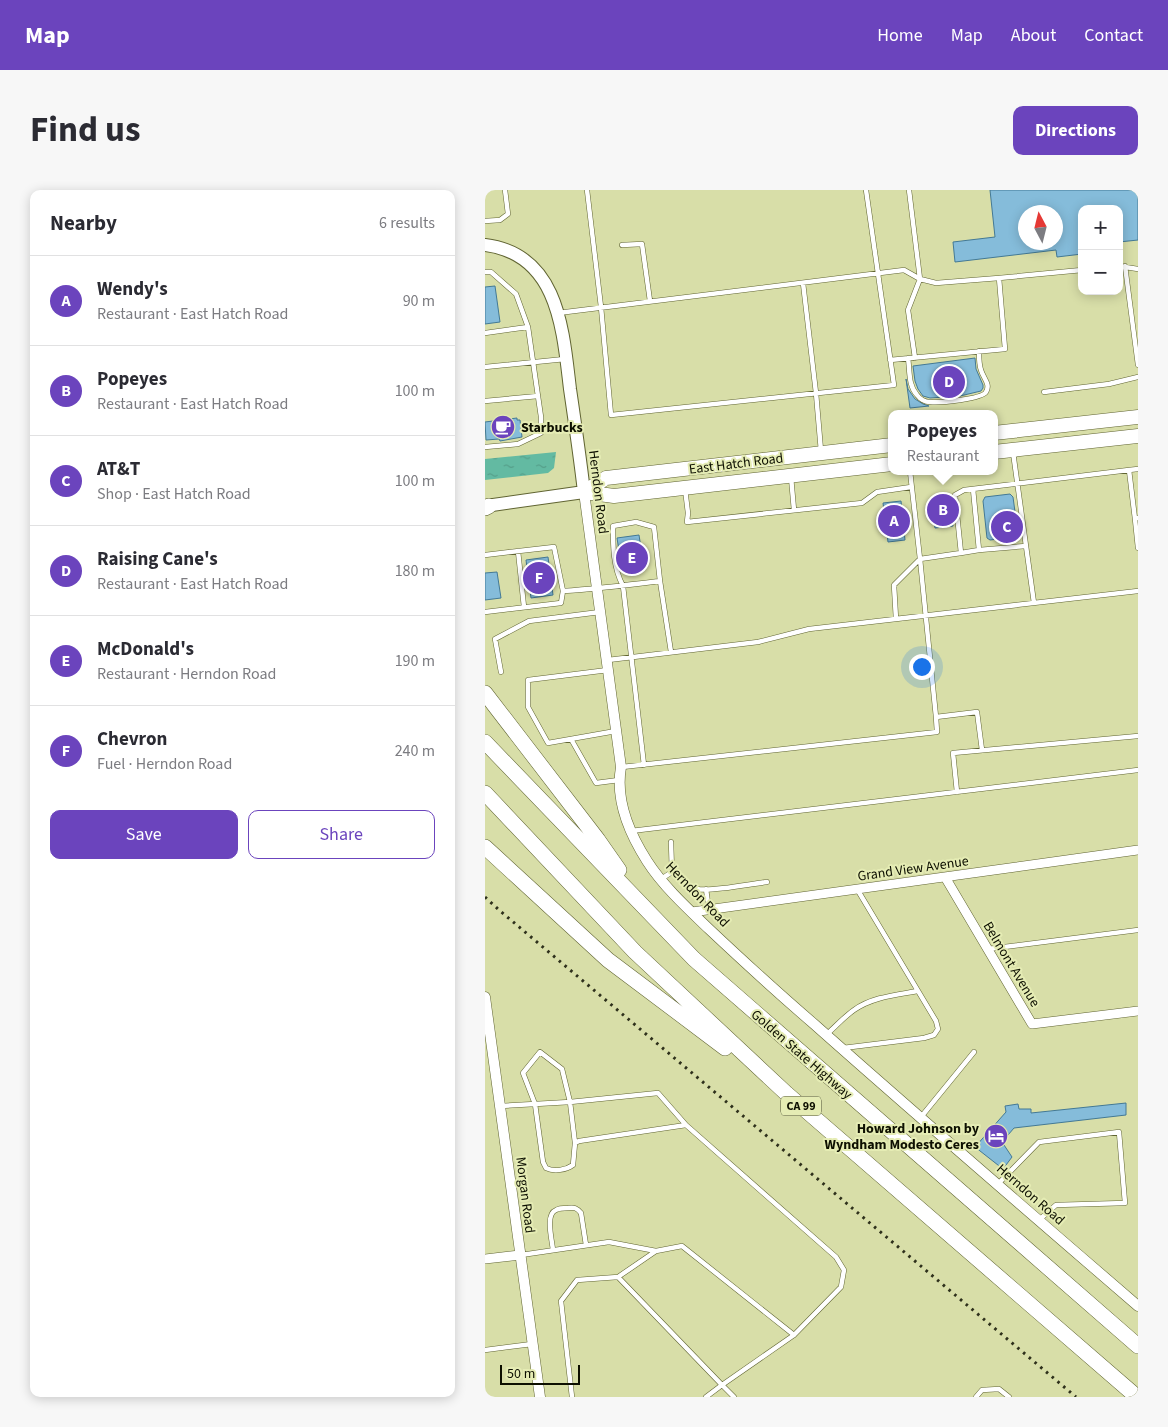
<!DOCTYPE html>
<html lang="en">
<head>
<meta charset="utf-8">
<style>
  body { margin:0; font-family:"Source Sans 3",sans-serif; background:#f7f7f7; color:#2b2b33 }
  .controls { position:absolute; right:15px; top:15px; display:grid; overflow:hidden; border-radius:10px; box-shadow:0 2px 12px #0003 }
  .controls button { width:45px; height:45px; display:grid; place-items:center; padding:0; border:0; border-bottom:1px solid #e1e1e2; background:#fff; color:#2b2b33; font:25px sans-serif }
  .compass { position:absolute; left:533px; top:15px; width:45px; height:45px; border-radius:50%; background:#fff; box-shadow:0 2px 12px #0003; rotate:353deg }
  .scale { position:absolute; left:15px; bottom:12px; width:80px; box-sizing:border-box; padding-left:5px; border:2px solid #0d0f00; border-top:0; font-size:14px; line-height:18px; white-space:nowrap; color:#0d0f00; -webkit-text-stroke:4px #e5ecb4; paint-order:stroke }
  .you { position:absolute; left:436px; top:476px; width:18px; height:18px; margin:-12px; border:4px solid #fff; border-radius:50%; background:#1a73e8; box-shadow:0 0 0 8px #1a73e833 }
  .badge { display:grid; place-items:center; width:32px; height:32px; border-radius:50%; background:#6b44bd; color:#fff; font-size:16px; font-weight:700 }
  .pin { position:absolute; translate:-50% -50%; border:2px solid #fff; box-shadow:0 1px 5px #0006 }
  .popup { position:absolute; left:403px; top:220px; width:110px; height:65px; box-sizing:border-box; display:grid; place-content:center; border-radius:10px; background:#fff; filter:drop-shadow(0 1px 4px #0005); font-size:16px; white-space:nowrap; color:#7c7c81 }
  .popup b { font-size:19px; color:#2b2b33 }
  .popup::after { content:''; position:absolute; left:50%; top:100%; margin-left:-10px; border:10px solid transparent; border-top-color:#fff }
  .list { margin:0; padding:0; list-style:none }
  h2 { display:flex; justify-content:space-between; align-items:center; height:65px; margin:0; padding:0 20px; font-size:21px }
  h2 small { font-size:16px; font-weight:400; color:#7c7c81 }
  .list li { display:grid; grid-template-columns:32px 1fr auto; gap:15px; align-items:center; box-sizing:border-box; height:90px; padding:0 20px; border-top:1px solid #e1e1e2 }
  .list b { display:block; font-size:19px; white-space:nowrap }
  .list p { margin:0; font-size:16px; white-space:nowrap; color:#7c7c81 }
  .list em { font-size:16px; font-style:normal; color:#7c7c81 }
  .actions { display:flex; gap:10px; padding:15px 20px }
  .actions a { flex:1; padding:11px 0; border:1px solid #6b44bd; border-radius:10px; text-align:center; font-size:18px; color:#6b44bd }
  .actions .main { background:#6b44bd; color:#fff }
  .map { position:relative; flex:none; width:653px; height:1207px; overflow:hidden; border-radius:10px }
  header { display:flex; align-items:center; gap:30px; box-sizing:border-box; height:70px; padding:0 25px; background:#6b44bd; color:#fff }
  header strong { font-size:24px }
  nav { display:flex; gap:28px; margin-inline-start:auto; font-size:18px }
  .intro { display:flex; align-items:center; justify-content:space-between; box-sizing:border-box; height:120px; padding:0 30px }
  h1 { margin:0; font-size:35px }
  .button { padding:12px 22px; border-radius:10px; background:#6b44bd; color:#fff; font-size:18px; font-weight:700 }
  main { display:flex; gap:30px; padding:0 30px }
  aside { flex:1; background:#fff; border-radius:10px; box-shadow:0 2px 12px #0003 }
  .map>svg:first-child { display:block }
  .water { fill:url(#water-ripples) }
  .building { fill:#85bcda; stroke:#437995; fill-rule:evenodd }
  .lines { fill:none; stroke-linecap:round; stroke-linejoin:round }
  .service-casing { stroke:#606432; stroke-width:5.5 }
  .minor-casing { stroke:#606432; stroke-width:10 }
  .tertiary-casing { stroke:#606432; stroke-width:11 }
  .secondary-casing { stroke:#606432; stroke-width:14 }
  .primary-casing { stroke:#606432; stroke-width:15 }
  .motorway-casing { stroke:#606432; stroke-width:16 }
  .service { stroke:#fff; stroke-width:4.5 }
  .minor { stroke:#fff; stroke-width:9 }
  .tertiary { stroke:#fff; stroke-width:10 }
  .secondary { stroke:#fff; stroke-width:12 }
  .primary { stroke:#fff; stroke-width:14 }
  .motorway { stroke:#fff; stroke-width:15 }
  .rail { stroke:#2e301b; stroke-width:3; stroke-dasharray:2.5 5; stroke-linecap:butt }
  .labels { text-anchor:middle; stroke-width:4; stroke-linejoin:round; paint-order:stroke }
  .shield { fill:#e5ecb4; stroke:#4e5136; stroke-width:1 }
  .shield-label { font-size:12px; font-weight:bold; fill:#0d0f00 }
  .poi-label { font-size:14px; font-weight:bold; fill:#0d0f00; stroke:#e5ecb4; text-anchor:start }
  .street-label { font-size:14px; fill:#0d0f00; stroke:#e5ecb4 }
</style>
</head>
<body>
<header>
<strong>Map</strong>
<nav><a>Home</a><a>Map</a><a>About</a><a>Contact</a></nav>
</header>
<div class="intro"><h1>Find us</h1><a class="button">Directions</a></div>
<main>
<aside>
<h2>Nearby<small>6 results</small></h2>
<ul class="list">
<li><span class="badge">A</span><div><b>Wendy's</b><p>Restaurant · East Hatch Road</p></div><em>90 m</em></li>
<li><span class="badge">B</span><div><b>Popeyes</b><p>Restaurant · East Hatch Road</p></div><em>100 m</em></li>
<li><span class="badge">C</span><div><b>AT&amp;T</b><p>Shop · East Hatch Road</p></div><em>100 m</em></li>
<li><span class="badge">D</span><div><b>Raising Cane's</b><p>Restaurant · East Hatch Road</p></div><em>180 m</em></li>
<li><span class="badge">E</span><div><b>McDonald's</b><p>Restaurant · Herndon Road</p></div><em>190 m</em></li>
<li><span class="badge">F</span><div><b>Chevron</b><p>Fuel · Herndon Road</p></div><em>240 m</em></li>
</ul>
<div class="actions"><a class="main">Save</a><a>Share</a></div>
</aside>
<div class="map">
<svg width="653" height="1207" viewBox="0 0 653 1207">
  <defs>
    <pattern id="water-ripples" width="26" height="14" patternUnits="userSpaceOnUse" patternTransform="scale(1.25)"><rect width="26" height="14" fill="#63baa2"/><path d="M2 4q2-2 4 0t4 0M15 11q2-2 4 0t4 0" fill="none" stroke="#559f8a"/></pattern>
  </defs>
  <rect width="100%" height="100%" fill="#d8dea8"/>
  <!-- water -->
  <path class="water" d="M71,262L69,278L63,283L0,290V269Z"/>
  <!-- building -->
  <path class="building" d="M505,0H653V50L634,52V19H597V64L572,67L571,60L470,72L468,52L510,47ZM540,22H570V52H540Z
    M10,96L15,132L0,134V97Z
    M490,168L491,179L498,195V198L496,201L475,206L445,208L438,206L433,199L430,191L428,176Z
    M421,189L423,199L430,209L438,214L444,216L425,218Z
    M32,228V230H35L37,247L15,251L14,249L1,250L0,232Z
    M525,304L528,307L533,344L530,347L505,350L502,348L498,311L500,307Z
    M464,306L468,336L450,338L446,309Z
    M416,311L420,350L403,352L398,313Z
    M154,345L156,358H159L161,377L137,380L132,348Z
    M63,367L68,405L46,408L41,370Z
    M12,382L16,408L0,410V383Z
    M641,913V925L529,938L517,952L527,967L518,979L490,957L521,922L520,916L533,914L534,919H546V923Z"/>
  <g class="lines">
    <!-- service casing -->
    <g class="service-casing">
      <path id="service" d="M102,0L116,117L126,225L409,195L381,0
        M424,0L435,89L423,120L430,168
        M0,31L15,30L23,24L20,0
        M137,55L157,54L165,111
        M634,76L653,79
        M640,76L653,175
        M0,82H6L31,104L43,137L56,227V243L33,254L0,257
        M318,93L331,203L336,261
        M73,123L419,80L435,89L451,93L514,88
        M0,143L43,137
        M423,168C425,181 423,195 432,205C435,209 440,212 445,212C455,213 497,209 501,202C506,194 498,188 496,180C494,175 494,167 494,161
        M405,170L520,159L514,88L597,80
        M0,177L80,169
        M559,202L624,194L653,187
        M0,211L53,206
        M653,279L644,280L650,329L653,328
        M425,281L435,369L476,363
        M306,287L309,320
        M200,299L203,323L202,332L377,313L392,302L426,297
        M488,299L494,360L541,356L528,262
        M650,329L653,358
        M541,356L549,413
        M494,360L476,363L470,305L479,300L644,280
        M33,361L39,417
        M0,365L69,357L78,401L76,413L0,422
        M175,391L186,462
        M78,401C111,399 143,395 175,391L169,337L151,332L128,336C128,357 128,377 138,396L159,575
        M411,429L409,395L435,369L451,527L492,522L497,560
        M123,470L273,452L324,439L653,401
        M123,480L43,490V517L63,553L131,541
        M16,482L10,449L44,431L115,422
        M86,549L111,593L134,590
        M137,577L452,542L451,527
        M472,602L468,563L653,546
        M146,641L653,580
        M187,682C194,688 202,698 212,699C228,702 264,694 282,692
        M176,689L187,682L186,652
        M221,699L224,720
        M503,759L653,740
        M342,844C351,836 359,827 369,820C387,807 411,805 433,801
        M358,858L439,848L449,845L453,839L451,831L372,699
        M15,916L50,914L58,972L61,978C69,982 81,980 88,975L90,953L94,951L201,935L351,1067L359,1080L356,1097L309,1145L237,1195L249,1207
        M436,927L489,862
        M90,953L85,912L50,914L38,883L55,862L77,879L85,912L173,903L201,935
        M512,995L554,952L634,942L640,1013L571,1015L554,1030
        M68,1060C67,1050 60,1024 71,1020C74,1018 79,1018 83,1018C89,1017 92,1018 96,1023L101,1055
        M36,1065L124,1052L171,1061
        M0,1160L47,1154
        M87,1207L76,1111L92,1090L133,1087
        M221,1207L237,1195L133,1087L171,1061L197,1056L309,1145
        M491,1207L497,1200L514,1199L524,1207"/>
    </g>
    <!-- minor casing -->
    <g class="minor-casing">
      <path id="minor" d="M460,687L547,834L653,821
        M207,722L653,660
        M0,1069L35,1065"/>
    </g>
    <!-- tertiary casing -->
    <g class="tertiary-casing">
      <path id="tertiary" d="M99,302L136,577C130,611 144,643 162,671C178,696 202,718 224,739C258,771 293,803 329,834C436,929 545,1023 653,1116
        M0,807L55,1207"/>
    </g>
    <!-- secondary casing -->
    <g class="secondary-casing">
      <path id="secondary" d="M0,55C74,64 78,141 85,199C90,233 95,267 99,302L0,316"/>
    </g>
    <!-- primary casing -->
    <g class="primary-casing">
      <path id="primary" d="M509,243L653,227
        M509,262L653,246
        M99,302L121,288L407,255
        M99,302L129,306L407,274"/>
    </g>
    <!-- motorway casing -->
    <g class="motorway-casing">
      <path id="motorway" d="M0,318L4,316
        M0,503L113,650L134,680
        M0,552L209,769L653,1156
        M0,603L150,762L302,904L652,1207
        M0,657L123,770L240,858"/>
    </g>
    <!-- service -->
    <use href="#service" class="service"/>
    <!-- minor -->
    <use href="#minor" class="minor"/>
    <!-- tertiary -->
    <use href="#tertiary" class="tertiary"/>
    <!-- secondary -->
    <use href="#secondary" class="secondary"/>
    <!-- primary -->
    <use href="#primary" class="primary"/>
    <!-- motorway -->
    <use href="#motorway" class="motorway"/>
    <!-- rail -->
    <path class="rail" d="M0,707L14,720L591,1207"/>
  </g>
  <!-- icons -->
  <defs>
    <g id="cafe-disc" transform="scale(1.25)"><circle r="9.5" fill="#6b44bd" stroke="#e5ecb4"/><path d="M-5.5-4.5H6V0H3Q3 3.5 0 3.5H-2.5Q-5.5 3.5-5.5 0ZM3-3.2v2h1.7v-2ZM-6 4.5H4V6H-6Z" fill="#fff"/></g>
    <g id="hotel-disc" transform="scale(1.25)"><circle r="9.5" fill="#6b44bd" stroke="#e5ecb4"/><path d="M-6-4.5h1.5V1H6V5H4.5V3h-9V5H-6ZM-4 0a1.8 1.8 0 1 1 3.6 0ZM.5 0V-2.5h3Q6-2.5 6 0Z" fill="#fff"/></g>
  </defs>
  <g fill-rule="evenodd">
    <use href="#cafe-disc" x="18" y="237"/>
    <use href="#hotel-disc" x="511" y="946"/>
  </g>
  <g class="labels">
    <!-- shield labels -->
    <rect class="shield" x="296" y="906.5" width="40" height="19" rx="4"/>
    <g class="shield-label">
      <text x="316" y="920">CA 99</text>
    </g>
    <!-- poi labels -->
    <g class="poi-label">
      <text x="36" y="242">Starbucks</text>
      <text x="494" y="943" text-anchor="end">Howard Johnson by<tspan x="494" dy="16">Wyndham Modesto Ceres</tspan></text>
    </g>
    <!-- street labels -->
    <g class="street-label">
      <text transform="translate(251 273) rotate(-7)" y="5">East Hatch Road</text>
      <text transform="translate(114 302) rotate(83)" y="5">Herndon Road</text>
      <text transform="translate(428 678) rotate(-8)" y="5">Grand View Avenue</text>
      <text transform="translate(213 704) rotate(46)" y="5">Herndon Road</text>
      <text transform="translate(527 774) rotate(59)" y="5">Belmont Avenue</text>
      <text transform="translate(317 864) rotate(41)" y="5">Golden State Highway</text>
      <text transform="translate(546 1004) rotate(41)" y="5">Herndon Road</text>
      <text transform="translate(41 1005) rotate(83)" y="5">Morgan Road</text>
    </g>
  </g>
</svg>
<div class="controls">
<button>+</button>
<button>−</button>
</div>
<svg class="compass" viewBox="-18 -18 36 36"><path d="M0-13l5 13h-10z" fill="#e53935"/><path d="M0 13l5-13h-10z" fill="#7c7c81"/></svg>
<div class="scale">50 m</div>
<div class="you"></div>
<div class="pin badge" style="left:409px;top:331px">A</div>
<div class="pin badge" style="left:458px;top:320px">B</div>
<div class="popup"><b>Popeyes</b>Restaurant</div>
<div class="pin badge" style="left:522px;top:337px">C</div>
<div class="pin badge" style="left:464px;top:192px">D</div>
<div class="pin badge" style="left:147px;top:368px">E</div>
<div class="pin badge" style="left:54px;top:388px">F</div>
</div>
</main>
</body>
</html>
